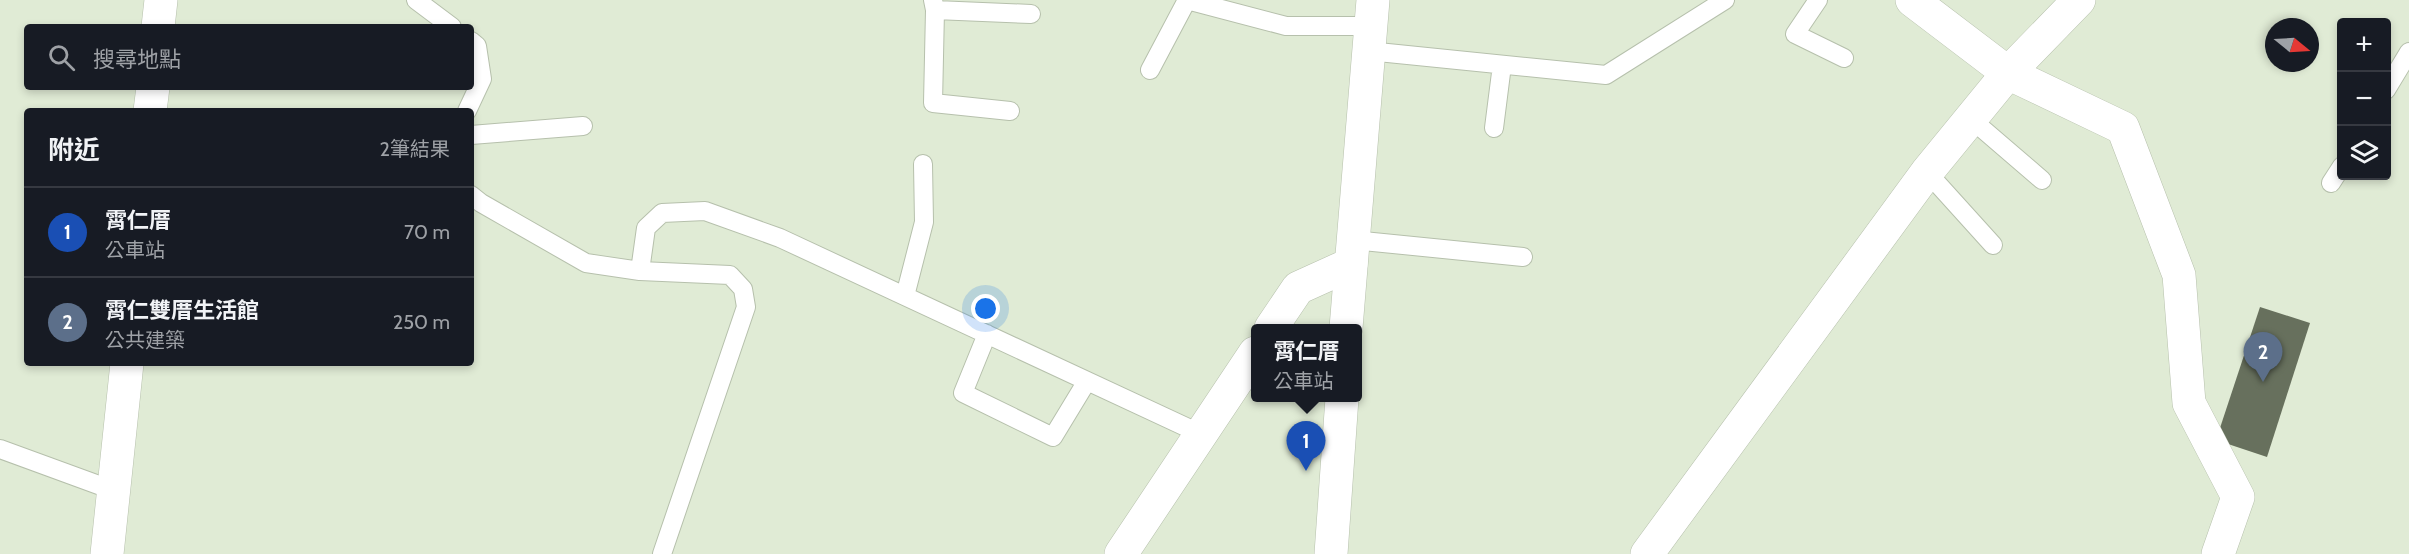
<!DOCTYPE html>
<html lang="zh-TW">
<head>
<meta charset="utf-8">
<style>
  body { margin:0; font-family:Cabin,"Noto Sans TC",sans-serif; background:#20242c; color:#f1f3f6 }
  .controls { position:absolute; right:18px; top:18px; display:grid; overflow:hidden; border-radius:6px; box-shadow:0 3px 9px #0003 }
  .controls button { width:54px; height:54px; display:grid; place-items:center; padding:0; border:0; border-bottom:2px solid #363941; background:#171b24; color:#f1f3f6; font:30px sans-serif }
  .compass { position:absolute; left:2265px; top:18px; width:54px; height:54px; border-radius:50%; background:#171b24; box-shadow:0 3px 9px #0003; rotate:108deg }
  .you { position:absolute; left:986px; top:309px; width:21px; height:21px; margin:-15px; border:4px solid #fff; border-radius:50%; background:#1a73e8; box-shadow:0 0 0 9px #1a73e833 }
  .badge { display:grid; place-items:center; width:39px; height:39px; border-radius:50%; background:#0b8043; color:#fff; font-size:20px; font-weight:700 }
  .pin { position:absolute; translate:-50% -50px; filter:drop-shadow(0 2px 3px #0008) }
  .pin::after { content:''; position:absolute; top:32px; width:21px; height:18px; background:inherit; clip-path:polygon(0 0,100% 0,50% 100%) }
  .popup { position:absolute; left:1251px; top:324px; width:111px; height:78px; box-sizing:border-box; display:grid; place-content:center; border-radius:6px; background:#171b24; filter:drop-shadow(0 2px 4px #0005); font-size:20px; white-space:nowrap; color:#9ea1a6 }
  .popup b { font-size:22px; color:#f1f3f6 }
  .popup::after { content:''; position:absolute; left:50%; top:100%; margin-left:-12px; border:12px solid transparent; border-top-color:#171b24 }
  .list { margin:0; padding:0; list-style:none }
  h2 { display:flex; justify-content:space-between; align-items:center; height:78px; margin:0; padding:0 24px; font-size:26px }
  h2 small { font-size:20px; font-weight:400; color:#9ea1a6 }
  .list li { display:grid; grid-template-columns:39px 1fr auto; gap:18px; align-items:center; box-sizing:border-box; height:90px; padding:0 24px; border-top:2px solid #363941 }
  .list b { display:block; font-size:22px; white-space:nowrap }
  .list p { margin:0; font-size:20px; white-space:nowrap; color:#9ea1a6 }
  .list em { font-size:20px; font-style:normal; color:#9ea1a6 }
  .icon { flex:none; width:33px; height:33px; fill:none; stroke:currentColor; stroke-width:2; stroke-linecap:round; stroke-linejoin:round }
  .map { position:relative; flex:none; width:2409px; height:554px; overflow:hidden }
  .search { position:absolute; background:#171b24; box-shadow:0 3px 9px #0003; left:24px; top:24px; width:450px; height:66px; display:flex; align-items:center; gap:15px; box-sizing:border-box; padding:0 21px; border-radius:6px; color:#9ea1a6; font-size:22px }
  .panel { position:absolute; background:#171b24; box-shadow:0 3px 9px #0003; left:24px; top:108px; width:450px; height:258px; border-radius:6px }
  .map>svg:first-child { display:block }
  .building { fill:#67705d }
  .lines { fill:none; stroke-linecap:round; stroke-linejoin:round }
  .service-casing { stroke:#b6c0ac; stroke-width:20 }
  .minor-casing { stroke:#b6c0ac; stroke-width:34 }
  .tertiary-casing { stroke:#b6c0ac; stroke-width:34 }
  .secondary-casing { stroke:#b6c0ac; stroke-width:34 }
  .service { stroke:#fff; stroke-width:18 }
  .minor { stroke:#fff; stroke-width:33 }
  .tertiary { stroke:#fff; stroke-width:33 }
  .secondary { stroke:#fff; stroke-width:33 }
</style>
</head>
<body>
<div class="map">
<svg width="2409" height="554" viewBox="0 0 2409 554">
  <rect width="100%" height="100%" fill="#e0ebd5"/>
  <!-- building -->
  <path class="building" d="M2260,307L2310,323L2267,457L2216,440Z"/>
  <g class="lines">
    <!-- service casing -->
    <g class="service-casing">
      <path id="service" d="M416,0L452,27
        M933,0L935,10L1031,14
        M1187,0L1286,26H1370
        M1818,0L1795,34L1844,58
        M935,10L933,103L1010,111
        M1368,51L1606,75L1725,0
        M1150,70L1187,0
        M2386,90L2409,52
        M467,111L482,79L477,46L471,41
        M1971,119L2042,180
        M1494,128L1502,65
        M471,135L583,126
        M1927,172L1993,245
        M2331,183L2342,166
        M471,195L481,203L586,263L640,271L730,275L743,289L746,307L662,554
        M1353,240L1523,257
        M640,271L646,228L662,213L705,211L780,238L1201,434
        M905,296L924,222L923,164
        M987,334L963,393L1053,437L1087,381
        M0,449L115,491"/>
    </g>
    <!-- minor casing -->
    <g class="minor-casing">
      <path id="minor" d="M158,27L161,0
        M2008,73L2123,128L2179,275L2189,403L2238,497L2218,554
        M150,111L153,87
        M107,554L127,363"/>
    </g>
    <!-- tertiary casing -->
    <g class="tertiary-casing">
      <path id="tertiary" d="M1912,0L2008,73
        M1271,328L1298,288L1351,264
        M1121,554L1255,353
        M1647,554L1927,172L2008,73L2079,0"/>
    </g>
    <!-- secondary casing -->
    <g class="secondary-casing">
      <path id="secondary" d="M1346,328L1373,0
        M1331,554L1342,398"/>
    </g>
    <!-- service -->
    <use href="#service" class="service"/>
    <!-- minor -->
    <use href="#minor" class="minor"/>
    <!-- tertiary -->
    <use href="#tertiary" class="tertiary"/>
    <!-- secondary -->
    <use href="#secondary" class="secondary"/>
  </g>
</svg>
<div class="controls">
<button>+</button>
<button>−</button>
<button><svg class="icon" aria-label="layers" viewBox="0 0 24 24"><path d="M12 4l9 5-9 5-9-5zM3 14l9 5 9-5"/></svg></button>
</div>
<svg class="compass" viewBox="-18 -18 36 36"><path d="M0-13l5 13h-10z" fill="#e53935"/><path d="M0 13l5-13h-10z" fill="#9ea1a6"/></svg>
<div class="you"></div>
<div class="pin badge" style="left:1306px;top:471px;background:#1a4fb4">1</div>
<div class="popup"><b>霄仁厝</b>公車站</div>
<div class="pin badge" style="left:2263px;top:382px;background:#5c6f8a">2</div>
<div class="search"><svg class="icon" aria-label="search" viewBox="0 0 24 24"><circle cx="10" cy="10" r="6"/><path d="M15 15l6 6"/></svg>搜尋地點</div>
<section class="panel">
<h2>附近<small>2筆結果</small></h2>
<ul class="list">
<li><span class="badge" style="background:#1a4fb4">1</span><div><b>霄仁厝</b><p>公車站</p></div><em>70 m</em></li>
<li><span class="badge" style="background:#5c6f8a">2</span><div><b>霄仁雙厝生活館</b><p>公共建築</p></div><em>250 m</em></li>
</ul>
</section>
</div>
</body>
</html>
